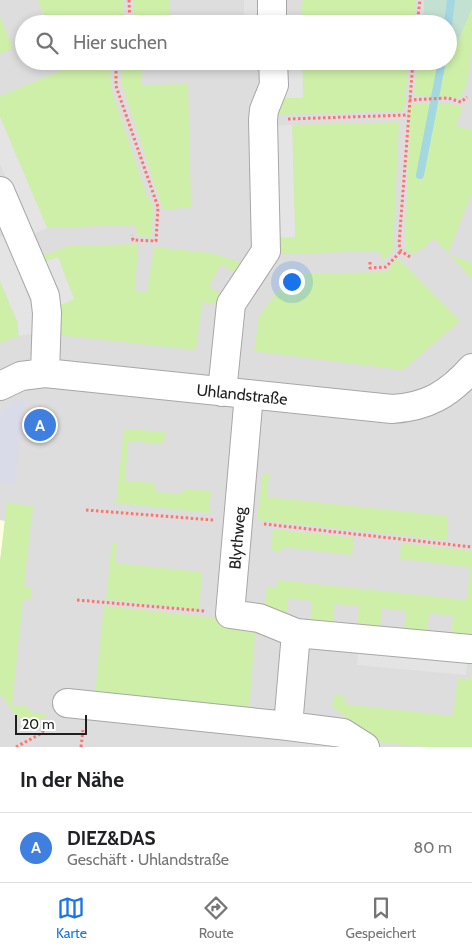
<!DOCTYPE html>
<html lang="de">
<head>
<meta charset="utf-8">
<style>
  body { margin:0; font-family:Cabin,sans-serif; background:#f6f6f6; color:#202124 }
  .scale { position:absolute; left:15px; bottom:12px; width:72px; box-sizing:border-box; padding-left:5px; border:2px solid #202020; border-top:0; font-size:14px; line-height:18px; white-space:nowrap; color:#202020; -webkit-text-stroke:4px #fff; paint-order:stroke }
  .you { position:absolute; left:291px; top:281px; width:18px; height:18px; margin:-12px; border:4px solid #fff; border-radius:50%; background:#1a73e8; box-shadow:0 0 0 8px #1a73e833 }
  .badge { display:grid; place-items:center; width:32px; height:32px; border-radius:50%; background:#1a73e8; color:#fff; font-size:16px; font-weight:700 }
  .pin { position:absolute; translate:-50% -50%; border:2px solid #fff; box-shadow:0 1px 5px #0006 }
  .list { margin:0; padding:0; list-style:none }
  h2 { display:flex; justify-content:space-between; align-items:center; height:65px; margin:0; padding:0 20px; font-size:21px }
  h2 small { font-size:16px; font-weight:400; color:#757577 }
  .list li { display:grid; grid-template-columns:32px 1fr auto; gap:15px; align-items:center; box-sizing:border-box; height:70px; padding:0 20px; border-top:1px solid #e0e0e0 }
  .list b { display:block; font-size:19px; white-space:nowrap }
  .list p { margin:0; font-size:16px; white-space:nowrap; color:#757577 }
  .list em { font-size:16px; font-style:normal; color:#757577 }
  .icon { flex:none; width:28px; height:28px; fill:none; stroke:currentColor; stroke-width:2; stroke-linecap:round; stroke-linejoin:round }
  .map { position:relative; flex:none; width:472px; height:747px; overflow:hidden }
  .search { position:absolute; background:#fff; box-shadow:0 2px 8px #0003; left:15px; right:15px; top:15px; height:55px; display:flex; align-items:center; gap:12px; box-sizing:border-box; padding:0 18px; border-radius:28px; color:#757577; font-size:19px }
  .sheet { height:135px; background:#fff }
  nav { display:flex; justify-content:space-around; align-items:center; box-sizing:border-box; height:70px; border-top:1px solid #e0e0e0; background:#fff; font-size:14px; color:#757577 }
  nav a { display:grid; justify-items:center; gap:2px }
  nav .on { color:#1a73e8 }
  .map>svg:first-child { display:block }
  .residential { fill:#dedddd; fill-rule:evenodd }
  .education { fill:#fffee2 }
  .grass { fill:#ceefa8 }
  .wetland { fill:#c2e1d1 }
  .parking { fill:#e4e4e4 }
  .plaza { fill:#dadbe8 }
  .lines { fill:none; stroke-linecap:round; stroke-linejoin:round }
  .stream { stroke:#a3d7e2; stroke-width:8 }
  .minor-casing { stroke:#a7a7a7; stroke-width:30 }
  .path { stroke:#ff736a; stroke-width:3; stroke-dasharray:2.5 2.5; stroke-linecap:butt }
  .minor { stroke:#fff; stroke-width:28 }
  .labels { text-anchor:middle; stroke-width:4.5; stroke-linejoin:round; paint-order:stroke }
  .street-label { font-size:16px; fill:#202020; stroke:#fff }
</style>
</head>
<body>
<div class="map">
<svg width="472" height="747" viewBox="0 0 472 747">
  <rect width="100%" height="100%" fill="#f2ede6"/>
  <!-- residential -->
  <path class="residential" d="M0,0H472V747H0ZM24,24H448V61H24Z"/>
  <!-- education -->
  <path class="education" d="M0,520L5,521L0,562Z"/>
  <!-- grass -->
  <path class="grass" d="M38,0H124V24H47Z
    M134,0H170V24H134Z
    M304,0H416L414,24H301V4Z
    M472,8C472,29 472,84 461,97L417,96L414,92L418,61H448V56L453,53Z
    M0,16L13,48L0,54Z
    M84,61H110L111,88L147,196L153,205L152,237L137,236L136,225L47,228L0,117V96Z
    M122,61H140L142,85L188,84L191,207L163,210L122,84Z
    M302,61H409L404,111L273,115L283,98H303Z
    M446,103L463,107L456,126L472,130V192L448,254L472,263V279L434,238L421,250L412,254L405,249L410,108L415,104Z
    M399,122L393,251L382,261L380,251L277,254L276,238L295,237L292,125Z
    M138,244L135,291L147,292L154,247L211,253L243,263L237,274L221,264L209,287L222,294L219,305L202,302L196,350L57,335L58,306L74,299L58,257L41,263L38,257L69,246Z
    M397,259L404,264L460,321L403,370L254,351L259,316L283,284L304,274L386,272Z
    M0,281L17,321L19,336L0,343Z
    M124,429L165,432L164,444L128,441L125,481L155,483V492L182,494L183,489L211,491L209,513L116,503Z
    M263,473L269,474L267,497L448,516L447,540L257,520Z
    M7,502L33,506L24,586L32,588L30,600H23L12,705L29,707V712L48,714L28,730L0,694V562Z
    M273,529L354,538L352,555L282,547L281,552L271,550Z
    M112,543L117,544L115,563L202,572L199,610L106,599Z
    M401,543L472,551V637L451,634L453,616L429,613L427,632L404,629L406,611L382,608L380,627L357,625L359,606L335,604L333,622L310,620L312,601L288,598L286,617L264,606L267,586L276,588L278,580L467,600L470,567L400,559Z
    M104,606L256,622L249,711L95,693Z
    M472,665V747H426L376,742L332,706L335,694L345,696L344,704L453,716L458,678L470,680Z"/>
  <!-- wetland -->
  <path class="wetland" d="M424,0H472V8L453,53L448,56V24H424Z"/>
  <!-- parking -->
  <path class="parking" d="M244,0H263V24H244Z
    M301,17V24H284V18Z
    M284,61H302L303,98H283Z
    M0,117L47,228L30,235L0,164Z
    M292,125L295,237L276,238L274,126Z
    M5,235L36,318L35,333L19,336L17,321L0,281V237Z
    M58,257L74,299L58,306L41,263Z
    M359,646L468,656L466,675L357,665Z"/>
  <!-- plaza -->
  <path class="plaza" d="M24,398L15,484L0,482V413L13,402Z"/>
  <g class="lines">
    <!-- stream -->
    <path class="stream" d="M448,24L451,0
      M420,175L442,61"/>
    <!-- minor casing -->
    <g class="minor-casing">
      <path id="minor" d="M272,0V24
        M0,191L45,296L47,313L45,373
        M0,386L21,376L45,373L392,409C427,407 449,394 472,368
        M222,392L231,304L266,251L263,120L264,110L274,85L273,61
        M249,394L230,614L259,618L296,633L288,726L343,733L365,747
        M296,633L470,649
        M67,703L288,726"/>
    </g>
    <!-- path -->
    <path class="path" d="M129,0L130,24
      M417,24L420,0
      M116,61V86L158,207L156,241L133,240L132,235
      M409,100L448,98L461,102L467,97
      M288,119L408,115
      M410,257L401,251L399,244L413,61
      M370,262V268L386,267L401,251
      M86,510L213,520
      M264,524L472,547
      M77,600L205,611
      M16,747L42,733L49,720
      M81,747L83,730"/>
    <!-- minor -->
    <use href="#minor" class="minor"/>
  </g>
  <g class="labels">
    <!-- street labels -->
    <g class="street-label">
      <text transform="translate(242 394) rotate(6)" y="6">Uhlandstraße</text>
      <text transform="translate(237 538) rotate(-85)" y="6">Blythweg</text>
    </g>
  </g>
</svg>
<div class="scale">20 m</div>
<div class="you"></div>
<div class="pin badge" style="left:40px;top:425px;background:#3f7fe0">A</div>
<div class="search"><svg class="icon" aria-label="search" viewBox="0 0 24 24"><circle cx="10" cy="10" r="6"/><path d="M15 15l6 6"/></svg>Hier suchen</div>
</div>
<section class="sheet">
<h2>In der Nähe<small></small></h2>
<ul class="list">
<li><span class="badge" style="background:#3f7fe0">A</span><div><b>DIEZ&amp;DAS</b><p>Geschäft · Uhlandstraße</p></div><em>80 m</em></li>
</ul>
</section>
<nav>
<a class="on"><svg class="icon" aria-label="map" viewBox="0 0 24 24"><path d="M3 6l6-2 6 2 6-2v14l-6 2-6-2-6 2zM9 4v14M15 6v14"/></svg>Karte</a>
<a><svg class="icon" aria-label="directions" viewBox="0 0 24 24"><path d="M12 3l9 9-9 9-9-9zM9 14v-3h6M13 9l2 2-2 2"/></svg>Route</a>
<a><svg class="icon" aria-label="saved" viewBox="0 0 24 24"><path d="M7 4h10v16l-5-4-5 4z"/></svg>Gespeichert</a>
</nav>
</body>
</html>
